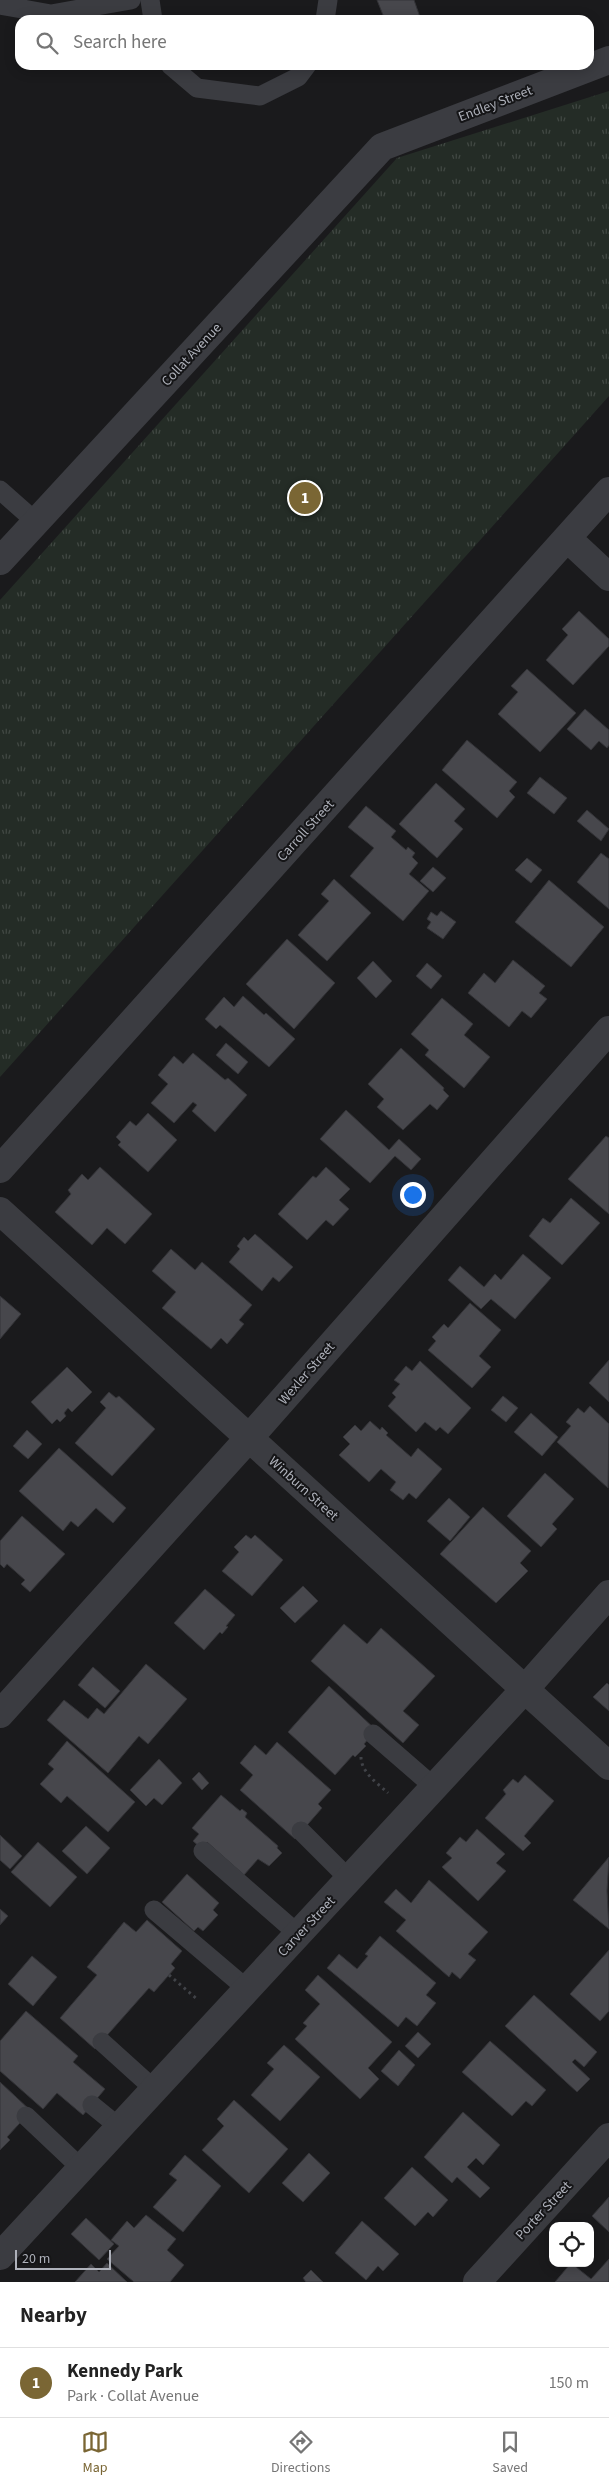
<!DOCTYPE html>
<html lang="en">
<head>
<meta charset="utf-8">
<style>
  body { margin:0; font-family:"Source Sans 3",sans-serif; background:#f6f6f6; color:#222 }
  .controls { position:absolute; right:15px; bottom:15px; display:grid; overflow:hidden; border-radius:10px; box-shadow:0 2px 12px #0003 }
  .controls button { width:45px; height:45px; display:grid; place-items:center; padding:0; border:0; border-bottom:1px solid #e0e0e0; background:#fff; color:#222; font:25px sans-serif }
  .scale { position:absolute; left:15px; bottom:12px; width:96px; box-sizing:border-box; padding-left:5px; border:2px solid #aeb1ba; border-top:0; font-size:14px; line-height:18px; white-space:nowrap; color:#aeb1ba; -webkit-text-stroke:4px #151517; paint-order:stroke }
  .you { position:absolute; left:412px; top:1194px; width:18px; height:18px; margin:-12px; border:4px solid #fff; border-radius:50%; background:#1a73e8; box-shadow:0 0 0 8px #1a73e833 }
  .badge { display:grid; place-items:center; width:32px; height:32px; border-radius:50%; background:#7a6634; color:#fff; font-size:16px; font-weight:700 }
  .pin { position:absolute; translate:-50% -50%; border:2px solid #fff; box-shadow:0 1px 5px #0006 }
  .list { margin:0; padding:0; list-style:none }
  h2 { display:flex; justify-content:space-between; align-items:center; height:65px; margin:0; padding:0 20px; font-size:21px }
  h2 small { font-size:16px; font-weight:400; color:#767676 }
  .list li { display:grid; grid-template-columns:32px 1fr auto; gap:15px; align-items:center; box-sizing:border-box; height:70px; padding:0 20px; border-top:1px solid #e0e0e0 }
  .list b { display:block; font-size:19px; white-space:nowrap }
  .list p { margin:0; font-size:16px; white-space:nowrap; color:#767676 }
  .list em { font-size:16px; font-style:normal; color:#767676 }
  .icon { flex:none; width:28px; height:28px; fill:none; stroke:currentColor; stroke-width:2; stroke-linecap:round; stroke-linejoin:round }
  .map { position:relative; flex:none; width:609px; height:2282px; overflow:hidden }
  .search { position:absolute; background:#fff; box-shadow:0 2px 12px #0003; left:15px; right:15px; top:15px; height:55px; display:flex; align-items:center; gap:12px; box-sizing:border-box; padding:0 18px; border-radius:15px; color:#767676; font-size:19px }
  .sheet { height:135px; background:#fff }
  nav { display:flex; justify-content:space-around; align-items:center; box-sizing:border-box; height:70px; border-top:1px solid #e0e0e0; background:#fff; font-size:14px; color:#767676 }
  nav a { display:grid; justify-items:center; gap:2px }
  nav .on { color:#7a6634 }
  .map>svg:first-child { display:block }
  .park { fill:url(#park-tufts) }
  .building { fill:#47474c; stroke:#343438 }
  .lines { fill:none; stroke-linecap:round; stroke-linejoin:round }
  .path { stroke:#414348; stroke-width:3; stroke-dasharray:2.5 4; stroke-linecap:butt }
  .lane { stroke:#3b3c41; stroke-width:19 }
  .street { stroke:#3b3c41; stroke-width:28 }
  .labels { text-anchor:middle; stroke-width:4; stroke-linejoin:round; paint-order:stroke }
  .street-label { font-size:14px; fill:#aeb1ba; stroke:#151517 }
</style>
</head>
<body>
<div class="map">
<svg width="609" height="2282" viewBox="0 0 609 2282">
  <defs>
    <pattern id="park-tufts" width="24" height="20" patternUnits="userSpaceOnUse" patternTransform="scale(1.25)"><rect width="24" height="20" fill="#242c26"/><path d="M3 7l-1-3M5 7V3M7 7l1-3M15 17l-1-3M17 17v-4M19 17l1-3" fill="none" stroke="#414843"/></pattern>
  </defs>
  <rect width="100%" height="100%" fill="#1a1a1c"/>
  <!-- park -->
  <path class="park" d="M609,91V396L0,1077V600L397,158Z"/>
  <!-- building -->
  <path class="building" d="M377,0H414L421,20H385Z
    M579,611L609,639V646L573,685L546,660L568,635L562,629Z
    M527,669L576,713L540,752L498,714L518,692L511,686Z
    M585,709L609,730V745L607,748L599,741L591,750L567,729Z
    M467,740L517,782L509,791L515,797L497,818L442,770Z
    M540,777L567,798L554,814L527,793Z
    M436,783L465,809L454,821L463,829L437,858L399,824Z
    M366,806L396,831L391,837L406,850L408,847L415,853L412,857L418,863L409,874L429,891L403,921L350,876L374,848L348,827Z
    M587,810L609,829L601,841L577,821Z
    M601,853L609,859V909L577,882Z
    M527,858L542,870L531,883L515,870Z
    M433,867L446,878L433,892L420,881Z
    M334,879L371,913L327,961L298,935L329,901L321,894Z
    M549,880L604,927L571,967L515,922Z
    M441,911L456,922L443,939L427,928L431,922L427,919L431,912L437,916Z
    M287,939L335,983L294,1029L246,984Z
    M513,960L545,986L539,993L547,999L531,1018L522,1011L509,1027L468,993L484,973L495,983Z
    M373,961L392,981L376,998L357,978Z
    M427,963L442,976L431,989L416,976Z
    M243,996L264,1015L266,1013L295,1039L269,1067L220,1025L216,1029L205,1019L224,997L234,1007Z
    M442,998L473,1024L464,1035L490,1057L464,1088L425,1055L429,1050L411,1034Z
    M226,1043L248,1062L238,1074L216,1055Z
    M401,1048L444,1088L443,1090L449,1096L437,1110L430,1104L403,1130L377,1107L384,1099L368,1084Z
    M193,1053L225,1080L228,1078L247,1095L215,1132L192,1111L197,1105L193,1102L174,1123L151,1103L168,1084L158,1075L174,1056L183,1064Z
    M346,1110L389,1150L399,1139L421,1159L411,1170L395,1156L370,1183L320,1139Z
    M148,1113L177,1140L148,1172L118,1145L121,1142L116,1137L130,1121L136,1126Z
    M606,1136L609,1138V1214L568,1179Z
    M100,1167L152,1214L125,1244L107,1228L92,1245L55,1212L71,1194L68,1190L82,1174L88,1180Z
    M326,1167L350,1189L339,1200L349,1209L333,1226L326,1220L307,1240L278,1214L313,1176L316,1178Z
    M571,1198L600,1223L562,1265L529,1236L543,1218L550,1223Z
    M255,1234L293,1267L279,1282L273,1277L262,1291L229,1262L240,1249L237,1246L244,1237L248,1241Z
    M171,1249L195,1270L202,1262L252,1305L239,1320L244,1324L227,1344L221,1338L211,1349L162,1308L176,1292L152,1271Z
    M523,1254L551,1278L515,1319L491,1299L481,1309L448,1280L460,1266L484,1287L495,1274L501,1280Z
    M0,1296L21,1314L0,1339Z
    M470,1303L501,1330L479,1356L491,1367L472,1388L428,1350L436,1341L432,1337L444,1324L448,1328Z
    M609,1360V1402L589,1383Z
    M420,1361L471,1408L448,1434L440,1427L436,1431L425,1422L416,1432L388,1406L396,1397L392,1393L400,1384L394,1380L406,1366L412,1371Z
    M67,1367L92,1392L72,1412L68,1408L64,1413L66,1416L60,1422L57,1419L52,1424L31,1402Z
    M109,1392L116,1398L119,1396L155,1429L112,1476L75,1443L106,1408L100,1402Z
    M503,1396L518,1408L506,1422L491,1410Z
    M590,1406L609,1424L608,1488L557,1442L571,1426L566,1422L578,1408L584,1413Z
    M531,1413L558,1437L542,1456L514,1432Z
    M370,1421L380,1430L382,1427L388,1433L386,1435L411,1457L418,1448L442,1469L416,1499L409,1493L403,1500L390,1490L396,1482L381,1469L369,1482L339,1455L350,1444L343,1437L355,1425L361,1431Z
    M27,1430L42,1444L28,1459L13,1446Z
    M59,1448L126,1508L113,1523L96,1508L78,1527L71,1521L63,1531L19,1491Z
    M545,1473L574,1499L552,1524L557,1529L541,1547L507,1516Z
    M449,1498L470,1517L450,1541L427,1521Z
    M483,1507L531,1551L520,1563L528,1571L496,1603L440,1554Z
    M22,1516L65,1554L30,1592L21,1584L25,1580L7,1564L4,1568L0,1564V1541Z
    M246,1535L251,1539L255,1535L283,1560L252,1596L222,1571L239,1552L234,1547Z
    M303,1586L318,1601L295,1623L280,1608Z
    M205,1589L235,1615L226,1626L228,1627L222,1634L220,1632L204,1650L174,1623Z
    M344,1624L367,1644L381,1628L435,1676L403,1711L419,1725L403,1743L311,1661Z
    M146,1664L187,1699L148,1744L139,1736L108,1773L47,1720L64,1700L88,1719L97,1708L104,1714Z
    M93,1667L120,1691L105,1708L78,1685Z
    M607,1683L609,1685V1711L593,1697Z
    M329,1686L376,1730L364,1744L366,1746L355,1757L353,1755L335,1775L288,1732Z
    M67,1741L135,1802L108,1832L67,1796L61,1803L40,1784L54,1769L48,1764Z
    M277,1742L331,1790L318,1804L322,1808L295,1839L240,1790L253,1775L240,1763L255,1745L266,1755Z
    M159,1759L182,1783L162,1805L154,1798L146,1806L130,1790Z
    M199,1772L209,1783L202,1790L192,1779Z
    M525,1775L554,1801L524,1836L531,1843L523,1851L485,1818L506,1794L503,1790L513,1779L518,1783Z
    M221,1795L240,1811L242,1809L247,1813L245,1817L278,1846L277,1848L282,1853L269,1866L258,1859L244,1875L207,1842L201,1848L193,1841L199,1834L192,1828Z
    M86,1826L110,1848L87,1874L62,1851Z
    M477,1829L505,1854L496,1863L506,1871L478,1901L442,1867L452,1858L446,1853L460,1837L466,1842Z
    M0,1835L22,1856L10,1869L0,1860Z
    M38,1842L77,1877L50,1907L11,1872Z
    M609,1857L607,1891L609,1929L573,1900Z
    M187,1874L219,1903L213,1910L218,1915L203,1931L198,1927L194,1931L162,1902Z
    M429,1880L488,1932L468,1954L476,1960L460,1979L452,1972L449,1977L396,1931L406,1920L384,1902L396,1889L411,1903Z
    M0,1909L8,1916L0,1925Z
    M147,1920L182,1951L171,1964L175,1968L154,1992L149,1988L95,2049L60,2018L97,1975L87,1967L124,1922L136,1932Z
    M380,1936L436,1983L426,1995L436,2003L417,2026L406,2017L398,2027L327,1968L339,1954L357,1969L368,1956L365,1954Z
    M609,1950V2011L600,2021L570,1994Z
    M32,1956L57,1977L33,2006L8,1984Z
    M318,1975L392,2042L368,2068L379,2079L360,2099L295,2039L307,2026L303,2023L320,2004L305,1990Z
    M534,1995L597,2052L584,2067L575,2059L572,2062L590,2079L577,2092L505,2026Z
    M26,2011L78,2056L73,2062L105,2089L83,2115L57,2093L43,2109L0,2071V2041Z
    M418,2032L431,2044L418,2058L405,2046Z
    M490,2041L546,2090L532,2106L526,2101L512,2116L462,2072Z
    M284,2045L320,2077L280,2121L251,2095L274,2069L267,2063Z
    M399,2050L415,2065L398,2086L381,2071Z
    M0,2082L31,2111L7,2137L10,2140L0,2150Z
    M234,2100L288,2149L249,2193L202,2150L224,2126L217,2119Z
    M463,2112L500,2145L483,2165L476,2158L467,2167L490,2188L480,2198L457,2177L452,2183L424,2157Z
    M309,2153L330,2173L303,2202L282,2183Z
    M185,2155L221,2186L183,2232L153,2207L177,2180L169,2174Z
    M412,2167L448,2200L433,2217L428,2212L415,2226L384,2198Z
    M609,2197V2232L592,2216Z
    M146,2215L176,2239L167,2250L184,2265L170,2282H134L107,2259L119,2246L111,2240L127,2221L134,2228Z
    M86,2218L114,2244L99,2260L71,2234Z
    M362,2221L399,2254L383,2271L378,2266L366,2280L335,2253Z
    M609,2259V2282H555L571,2263L591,2279Z
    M107,2263L127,2282H75L91,2264L99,2272Z
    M311,2270L323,2282H306L303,2278Z"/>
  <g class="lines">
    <!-- path -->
    <path class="path" d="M361,1757C361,1772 377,1783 388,1793
      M169,1975L197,1999"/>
    <!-- lane -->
    <path class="lane" d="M150,0L153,20
      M0,5L51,14L131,0
      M325,20L328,0
      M170,65L197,88L260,96L298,77L307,65
      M0,490L36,522
      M373,1734L434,1787
      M301,1831L349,1879
      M203,1851L298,1934
      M154,1910L247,1989
      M102,2042L154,2089
      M92,2105L119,2127
      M26,2116L81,2168"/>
    <!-- street -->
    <path class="street" d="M567,538L609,577
      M0,561L382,147L609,60
      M0,1169L609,491
      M0,1211L609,1766
      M0,1714L249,1438L609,1030
      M0,2256L525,1689L609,1594
      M477,2282L609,2137"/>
  </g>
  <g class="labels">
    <!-- street labels -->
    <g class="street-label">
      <text transform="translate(495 103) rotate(-21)" y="5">Endley Street</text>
      <text transform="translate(191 354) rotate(-47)" y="5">Collat Avenue</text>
      <text transform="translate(305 830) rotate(-48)" y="5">Carroll Street</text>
      <text transform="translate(306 1373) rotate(-49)" y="5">Wexler Street</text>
      <text transform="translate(304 1488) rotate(42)" y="5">Winburn Street</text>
      <text transform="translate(306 1926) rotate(-47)" y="5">Carver Street</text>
      <text transform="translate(543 2210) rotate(-47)" y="5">Porter Street</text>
    </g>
  </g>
</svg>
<div class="controls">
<button><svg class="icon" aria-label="locate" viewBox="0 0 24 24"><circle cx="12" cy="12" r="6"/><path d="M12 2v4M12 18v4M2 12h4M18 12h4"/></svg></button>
</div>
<div class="scale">20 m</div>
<div class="you"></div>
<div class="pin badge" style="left:305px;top:498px">1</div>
<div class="search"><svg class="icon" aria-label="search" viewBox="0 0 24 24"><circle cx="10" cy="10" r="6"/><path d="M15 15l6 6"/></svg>Search here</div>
</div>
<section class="sheet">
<h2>Nearby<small></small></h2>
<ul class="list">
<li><span class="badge">1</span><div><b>Kennedy Park</b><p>Park · Collat Avenue</p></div><em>150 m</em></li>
</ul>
</section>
<nav>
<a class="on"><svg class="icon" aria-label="map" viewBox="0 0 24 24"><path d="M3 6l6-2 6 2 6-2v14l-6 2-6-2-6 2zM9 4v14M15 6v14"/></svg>Map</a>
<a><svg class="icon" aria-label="directions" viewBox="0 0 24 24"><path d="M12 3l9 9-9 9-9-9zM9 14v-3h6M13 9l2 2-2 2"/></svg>Directions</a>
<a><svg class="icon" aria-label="saved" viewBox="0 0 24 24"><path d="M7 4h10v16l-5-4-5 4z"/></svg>Saved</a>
</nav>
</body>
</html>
